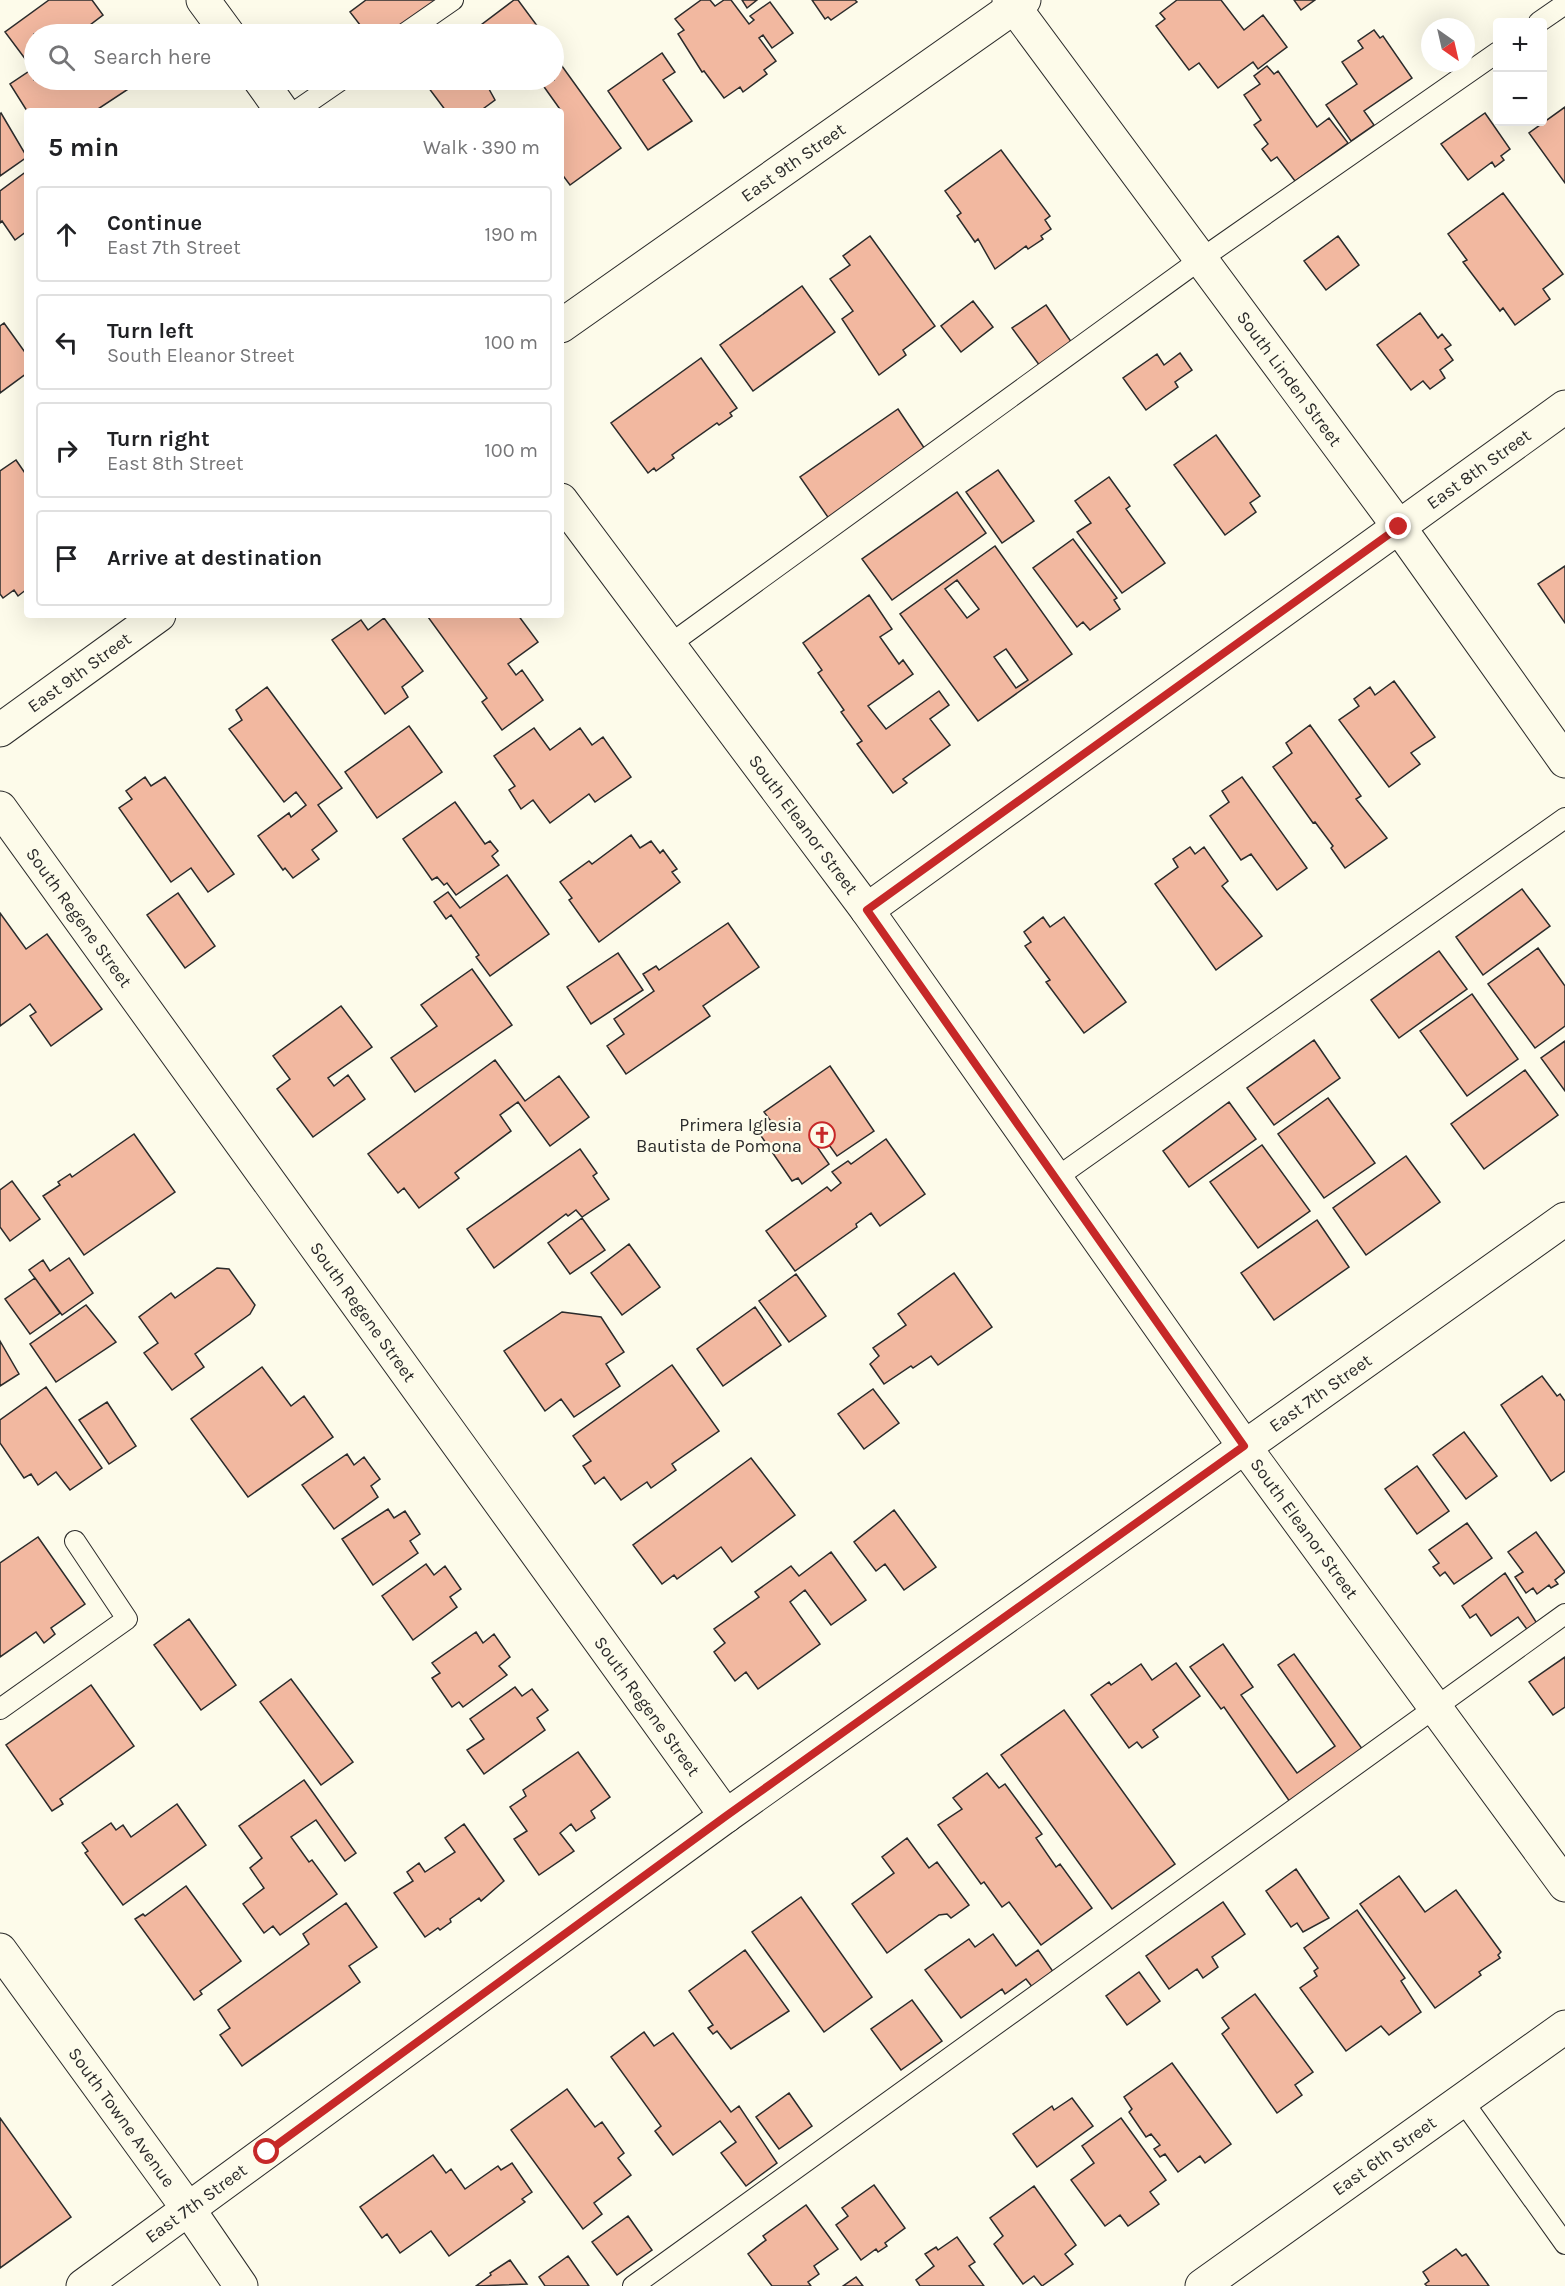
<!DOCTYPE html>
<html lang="en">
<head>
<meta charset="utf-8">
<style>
  body { margin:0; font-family:Karla,sans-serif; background:#f6f6f6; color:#202124 }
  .controls { position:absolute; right:18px; top:18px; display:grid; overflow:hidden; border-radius:6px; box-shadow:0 6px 24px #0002 }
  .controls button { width:54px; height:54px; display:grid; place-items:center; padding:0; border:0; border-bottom:2px solid #e0e0e0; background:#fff; color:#202124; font:30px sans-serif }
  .compass { position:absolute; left:1421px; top:18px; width:54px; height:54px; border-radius:50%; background:#fff; box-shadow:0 6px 24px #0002; rotate:146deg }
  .stop { position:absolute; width:18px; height:18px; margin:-14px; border:4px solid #c62828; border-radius:50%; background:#fff }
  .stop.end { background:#c62828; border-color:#fff; box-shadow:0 2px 6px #0008 }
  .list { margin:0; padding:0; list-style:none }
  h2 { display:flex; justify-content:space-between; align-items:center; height:78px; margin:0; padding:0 24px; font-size:26px }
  h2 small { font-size:20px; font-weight:400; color:#757577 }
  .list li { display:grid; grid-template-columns:39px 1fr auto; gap:18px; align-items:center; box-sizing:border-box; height:96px; margin:0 12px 12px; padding:0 12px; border:2px solid #e0e0e0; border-radius:6px }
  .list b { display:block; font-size:22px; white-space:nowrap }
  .list p { margin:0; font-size:20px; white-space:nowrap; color:#757577 }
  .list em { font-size:20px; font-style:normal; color:#757577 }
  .icon { flex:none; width:33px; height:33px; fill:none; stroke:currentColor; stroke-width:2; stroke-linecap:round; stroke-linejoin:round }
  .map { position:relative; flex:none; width:1565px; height:2286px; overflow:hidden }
  .search { position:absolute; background:#fff; box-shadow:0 6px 24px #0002; left:24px; top:24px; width:540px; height:66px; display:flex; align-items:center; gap:15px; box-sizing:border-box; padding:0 21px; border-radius:33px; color:#757577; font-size:22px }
  .panel { position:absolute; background:#fff; box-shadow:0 6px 24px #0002; left:24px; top:108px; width:540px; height:510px; border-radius:6px }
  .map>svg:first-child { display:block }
  .building { fill:#f2b8a0; stroke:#2b2b2b; stroke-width:1.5; fill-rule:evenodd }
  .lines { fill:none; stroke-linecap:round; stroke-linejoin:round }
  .service-casing { stroke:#2b2b2b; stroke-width:22 }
  .minor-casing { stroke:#2b2b2b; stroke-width:35 }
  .tertiary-casing { stroke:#2b2b2b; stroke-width:35 }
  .service { stroke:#fdfbea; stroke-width:20 }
  .minor { stroke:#fdfbea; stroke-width:33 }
  .tertiary { stroke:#fdfbea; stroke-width:33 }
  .route { stroke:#c62828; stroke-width:8 }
  .labels { text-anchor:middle; stroke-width:4.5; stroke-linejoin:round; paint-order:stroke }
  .street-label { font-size:18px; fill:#2b2b2b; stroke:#fdfbea }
  .poi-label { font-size:18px; fill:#2b2b2b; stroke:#fdfbea; text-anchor:end }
</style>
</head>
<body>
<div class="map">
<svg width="1565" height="2286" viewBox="0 0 1565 2286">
  <rect width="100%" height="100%" fill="#fdfbea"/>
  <!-- building -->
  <path class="building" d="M49,0H92L103,15L78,34H34V67L32,68L5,32Z
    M366,0H444L395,34H367L350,12Z
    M514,0H518L538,27L527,34H469Z
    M701,0H710L715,6L724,0H731L749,24L754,20L750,16L770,2L793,33L772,48L763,35L759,38L776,61L764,70L767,74L743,92L740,87L724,98L704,71L702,72L678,34L684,30L675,19Z
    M742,0H757L747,8Z
    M812,0H855L857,2L831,20L828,17L825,19Z
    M1177,0H1221L1244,30L1263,15L1287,47L1258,69L1253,62L1218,88L1199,63L1189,70L1156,26L1165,19L1160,13Z
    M1294,0H1315L1301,10Z
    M1374,30L1380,38L1383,36L1412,78L1364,111L1374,125L1351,141L1326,105L1357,84L1342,62L1363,48L1358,41Z
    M662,53L675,72L663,80L692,121L648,150L608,91Z
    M554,55L621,148L570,185L561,173L562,112L542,84L529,80H554Z
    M1267,66L1274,74L1278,71L1317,127L1329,118L1348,143L1295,181L1277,157L1271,161L1262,149L1268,144L1254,125L1261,120L1244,95L1260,84L1254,76Z
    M34,68V80H142L95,111H27L10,84Z
    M430,80H484L495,100L480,111H446L425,83Z
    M1565,107V183L1529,133Z
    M1,113L27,157L0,176V114Z
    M1485,113L1510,149L1501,156L1504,160L1495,167L1492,162L1468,180L1441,144Z
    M1001,150L1050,216L1045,220L1051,229L1041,236L1043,239L1028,249L1026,246L995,269L978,239L975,242L957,216L961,213L945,191Z
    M27,171V231L15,240L2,221L0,223V191Z
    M1503,193L1563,274L1543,289L1550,299L1515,325L1503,308L1500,311L1463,262L1467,260L1448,234Z
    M870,236L935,326L903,350L906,355L879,375L842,319L853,311L830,279L850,265L843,256Z
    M1338,236L1359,265L1326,290L1304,261Z
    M802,286L835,332L753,391L720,345Z
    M973,301L993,327L961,352L941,326Z
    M1046,305L1072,343L1040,366L1012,328Z
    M1420,313L1438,338L1442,334L1451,345L1445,349L1453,360L1440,370L1445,378L1430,389L1423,381L1411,390L1377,345Z
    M4,323L27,355V373L0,393V326Z
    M1180,353L1192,370L1175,382L1178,387L1146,410L1123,378L1157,354L1164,365Z
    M701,358L737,408L730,413L732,416L719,425L717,423L672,455L674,458L656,471L654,468L648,473L611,423Z
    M898,409L929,455L832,523L800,477Z
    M1216,435L1260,496L1250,503L1256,512L1225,535L1174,465Z
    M16,460L27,476V589L18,596L14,590L3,598L0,594V471Z
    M998,470L1034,521L1002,543L966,492Z
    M1109,477L1130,506L1126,509L1165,563L1122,593L1077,532L1091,523L1075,501Z
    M957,492L986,533L892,600L862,559Z
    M1073,539L1117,598L1114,600L1120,609L1090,630L1083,622L1077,627L1033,568Z
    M995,546L1072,654L978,721L900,614ZM957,580L979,609L967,618L945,589ZM1006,649L1028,680L1016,688L994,657Z
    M1565,566V623L1538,584Z
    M869,595L892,629L880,637L899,664L903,660L913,674L868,706L886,729L939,691L949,705L930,719L950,745L903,779L907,783L893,793L857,744L862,741L841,712L844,710L818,673L822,670L803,643Z
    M431,615H518L538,642L508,664L516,675L522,670L543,700L502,730L482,702L487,698L428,617Z
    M384,618L423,671L402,687L408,697L385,714L332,640L361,620L368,630Z
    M1394,681L1435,737L1411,753L1420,764L1389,787L1339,720L1359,706L1354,699L1370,687L1375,695Z
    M267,687L342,788L318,805L337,831L312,850L319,859L293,878L285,868L283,870L258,836L289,813L291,817L306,805L296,792L284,802L229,729L242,720L236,710Z
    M1310,725L1361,796L1356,799L1387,838L1345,868L1331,848L1333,846L1315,822L1313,823L1273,767L1292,753L1286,743Z
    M409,726L442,772L377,818L345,772Z
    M534,728L550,750L580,728L592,745L603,737L631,777L595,802L589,794L550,823L533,800L521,809L509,790L515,786L494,756Z
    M145,777L151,786L165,777L234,874L208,892L191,868L171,882L119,808L132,799L126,791Z
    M1242,777L1307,868L1277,890L1251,854L1241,860L1210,816L1229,802L1222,791Z
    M455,802L485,844L490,841L498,851L492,856L499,865L456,895L447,883L444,885L437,877L432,880L403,839Z
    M631,835L640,848L651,841L660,853L663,850L677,869L672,872L680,882L599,942L569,900L572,898L560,882L589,861L592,864Z
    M1190,847L1195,854L1204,847L1228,881L1222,886L1262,936L1216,970L1155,884L1178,867L1173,859Z
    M507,875L549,934L490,976L476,957L479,955L451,915L446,919L434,902L448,892L460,908Z
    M1522,889L1550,926L1483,975L1456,937Z
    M178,893L215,946L185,968L147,915Z
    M0,913L26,949L47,934L102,1009L51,1046L30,1016L36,1012L30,1004L0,1026Z
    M1043,917L1050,927L1064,917L1126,1002L1084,1033L1046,982L1050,980L1025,946L1031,942L1024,932Z
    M728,923L759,967L703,1006L710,1016L626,1074L607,1046L624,1034L614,1019L654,991L643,974L656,966L659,970Z
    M1538,948L1565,986V1026L1535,1048L1488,984Z
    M1439,951L1467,989L1399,1038L1371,1000Z
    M618,953L643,990L591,1024L567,987Z
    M472,969L512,1025L415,1092L391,1058L437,1026L421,1005Z
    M1472,994L1518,1059L1467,1096L1420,1031Z
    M341,1006L372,1047L328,1078L334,1086L348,1075L365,1099L313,1137L277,1089L290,1079L273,1056Z
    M1314,1040L1340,1078L1274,1125L1247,1088Z
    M1565,1041V1091L1541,1058Z
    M495,1060L525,1101L559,1076L589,1117L550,1146L518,1102L500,1115L511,1131L455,1173L459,1178L419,1208L404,1188L398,1193L368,1154Z
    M830,1066L874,1131L837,1156L822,1135L813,1141L829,1164L802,1184L798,1178L792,1181L759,1133L773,1124L764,1112Z
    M1525,1070L1558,1115L1484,1169L1451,1124Z
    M1328,1098L1375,1163L1324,1198L1278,1134Z
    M1229,1102L1256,1139L1189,1187L1163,1151Z
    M134,1134L175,1192L84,1255L43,1196L60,1185L58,1182L70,1174L72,1177Z
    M886,1139L925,1194L880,1226L871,1213L856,1224L857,1227L795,1271L766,1231L827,1187L831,1191L841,1183L832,1172L848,1161L851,1164Z
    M1262,1145L1310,1211L1258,1248L1210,1182Z
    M580,1149L597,1173L593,1176L609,1199L582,1217L576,1210L568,1216L566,1214L494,1268L467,1229Z
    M1406,1156L1440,1202L1366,1255L1333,1208Z
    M12,1181L40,1219L10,1241L0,1227V1190Z
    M582,1218L605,1250L570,1274L548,1243Z
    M1317,1220L1349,1267L1274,1320L1241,1273Z
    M629,1244L660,1287L622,1315L591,1273Z
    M69,1258L93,1293L62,1315L29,1270L43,1260L50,1271Z
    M217,1268L229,1269L255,1305L250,1314L195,1354L204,1367L172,1390L144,1353L158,1343L139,1317L171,1293L175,1298Z
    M954,1273L992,1327L938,1365L931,1356L913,1368L911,1366L884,1384L870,1364L879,1356L873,1348L906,1325L898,1314Z
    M796,1274L826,1316L789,1342L759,1301Z
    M35,1278L60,1313L30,1334L5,1299Z
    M86,1305L116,1342L56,1382L30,1344Z
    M755,1307L781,1345L723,1386L697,1349Z
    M562,1312L601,1317L624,1352L606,1364L620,1386L574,1417L561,1399L545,1411L504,1351Z
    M0,1341L19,1374L0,1386Z
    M672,1365L719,1431L672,1464L676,1470L651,1488L647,1482L621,1500L604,1477L595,1484L583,1466L591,1461L573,1436Z
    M262,1367L291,1406L304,1396L333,1437L248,1497L191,1419Z
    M1542,1376L1557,1396L1560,1394L1565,1401V1471L1551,1481L1501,1405Z
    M46,1387L102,1468L70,1490L56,1472L38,1485L31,1474L24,1478L0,1443V1420Z
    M873,1389L899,1423L864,1449L838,1414Z
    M107,1402L136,1446L109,1464L79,1420Z
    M1464,1432L1497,1476L1466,1499L1433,1455Z
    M347,1454L354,1465L364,1457L380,1479L371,1486L378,1497L334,1529L302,1485Z
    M751,1458L795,1515L732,1562L721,1547L677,1579L674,1575L662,1584L633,1545Z
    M1417,1466L1449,1511L1417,1534L1385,1489Z
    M388,1509L394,1518L405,1511L420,1534L410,1541L418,1553L373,1585L342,1539Z
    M894,1510L936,1567L904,1590L885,1564L876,1571L854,1542Z
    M1467,1523L1492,1558L1454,1584L1445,1572L1440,1576L1433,1567L1439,1563L1429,1550Z
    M1536,1532L1565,1572L1555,1580L1558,1584L1551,1588L1549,1585L1537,1594L1533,1588L1526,1593L1515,1577L1523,1572L1508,1552Z
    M38,1537L85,1604L51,1628L55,1634L44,1643L36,1632L0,1657V1563Z
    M831,1552L866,1600L831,1625L805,1590L790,1602L820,1644L758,1689L746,1672L735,1681L714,1652L725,1643L714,1629L759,1597L755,1592L791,1566L799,1576Z
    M426,1564L434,1575L445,1566L461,1589L450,1597L457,1607L413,1640L382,1596Z
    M1505,1573L1538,1625L1529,1632L1518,1617L1491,1636L1476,1614L1470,1618L1462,1606Z
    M189,1619L236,1685L201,1710L154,1645Z
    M476,1632L483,1643L494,1634L510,1657L499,1666L507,1675L463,1707L459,1702L452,1707L432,1678L440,1673L432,1663Z
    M1223,1644L1253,1687L1241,1695L1297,1773L1335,1746L1278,1665L1294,1654L1363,1750L1290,1802L1224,1707L1221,1709L1190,1667Z
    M1565,1657V1707L1553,1715L1529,1682Z
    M1176,1663L1200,1696L1153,1730L1158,1737L1142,1748L1137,1742L1129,1748L1091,1695L1109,1682L1111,1685L1141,1664L1152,1680Z
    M291,1679L353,1762L321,1785L260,1702Z
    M91,1685L134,1746L60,1799L63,1804L52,1811L6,1745Z
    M515,1687L522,1696L532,1689L548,1710L537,1718L545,1730L484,1774L467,1750L484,1739L470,1719Z
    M1064,1710L1175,1864L1112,1909L1001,1755Z
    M578,1752L610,1797L591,1811L595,1818L576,1831L571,1824L560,1833L574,1851L539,1875L514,1839L527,1831L510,1807L526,1796L523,1790Z
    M987,1773L999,1788L1005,1784L1042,1834L1036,1838L1056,1867L1060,1864L1092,1908L1041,1945L1009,1902L1002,1907L984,1882L981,1884L938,1825L962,1809L953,1798Z
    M304,1780L356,1853L345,1861L316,1820L291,1837L309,1862L312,1860L337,1894L280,1935L273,1926L264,1933L243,1904L264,1888L250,1868L262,1858L239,1826Z
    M177,1804L206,1845L123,1905L85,1853L88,1851L82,1843L111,1823L116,1830L123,1825L131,1837Z
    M464,1824L504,1881L481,1901L479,1898L450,1919L451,1922L440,1930L438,1928L425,1937L394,1893L413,1881L407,1872L419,1863L425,1872L455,1852L445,1838Z
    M907,1838L929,1868L937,1862L969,1905L951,1918L947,1914L939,1915L887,1953L852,1904L894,1873L882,1857Z
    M1296,1869L1329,1918L1303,1932L1297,1923L1291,1927L1266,1891Z
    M1399,1876L1425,1912L1456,1890L1501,1952L1498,1955L1500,1958L1479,1972L1481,1975L1435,2008L1360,1904Z
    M186,1886L241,1961L200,1991L202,1994L194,2000L135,1919L143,1914L145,1916Z
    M801,1897L872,1997L824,2032L752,1932Z
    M1223,1902L1245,1934L1212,1957L1218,1967L1203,1978L1197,1969L1169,1989L1146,1956Z
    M346,1903L377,1947L349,1966L360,1982L242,2066L220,2035L230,2028L218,2010L309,1944L303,1934Z
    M1357,1910L1405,1978L1401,1981L1421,2012L1389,2035L1381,2026L1346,2051L1300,1988L1317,1976L1314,1971L1318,1968L1304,1948Z
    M993,1934L1016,1966L1038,1950L1054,1973L1033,1988L1026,1979L1005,1994L1002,1989L961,2018L925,1970L969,1939L975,1947Z
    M745,1950L789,2011L731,2049L717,2031L713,2034L708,2028L713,2025L689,1991Z
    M1139,1972L1160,2001L1127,2025L1106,1996Z
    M1255,1994L1313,2072L1295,2085L1302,2095L1277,2113L1222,2034L1229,2028L1222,2018Z
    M912,2000L942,2041L901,2070L871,2029Z
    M644,2032L654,2046L673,2033L731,2112L739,2106L777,2163L746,2186L721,2153L736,2142L720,2121L673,2155L655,2131L661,2126L611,2057Z
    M1172,2063L1231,2144L1205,2163L1200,2156L1178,2172L1165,2154L1160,2157L1154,2149L1160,2145L1151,2134L1146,2137L1129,2112L1132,2109L1124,2097Z
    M567,2089L595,2127L602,2122L624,2153L618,2158L631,2175L594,2203L602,2214L583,2229L511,2130Z
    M789,2093L812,2126L779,2149L756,2117Z
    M1072,2098L1093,2126L1037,2167L1013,2134L1052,2106L1054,2110Z
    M0,2118L71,2217L0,2268Z
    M1121,2118L1166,2180L1150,2192L1159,2204L1128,2226L1120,2215L1105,2226L1071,2180L1094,2163L1082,2146Z
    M433,2155L446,2173L451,2169L465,2189L498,2166L501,2170L512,2163L532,2192L522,2199L525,2202L449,2256L431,2231L400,2253L387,2234L382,2238L360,2207Z
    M874,2185L905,2228L885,2243L887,2246L878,2252L876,2249L861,2260L836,2225L848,2216L842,2208Z
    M1034,2186L1076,2245L1065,2254L1073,2264L1042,2286L1034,2276L1023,2284L994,2244L1003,2236L990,2218Z
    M806,2205L838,2249L814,2266L819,2274L808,2282L811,2286H772L748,2254L766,2240L763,2236Z
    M628,2216L652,2250L617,2275L592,2242Z
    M957,2237L975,2262L969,2266L984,2286H920L916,2280L934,2266L925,2254L936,2247L938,2250Z
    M1456,2249L1462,2256L1466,2254L1489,2286H1427L1425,2284L1429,2281L1423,2272Z
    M568,2256L589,2286H545L539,2277Z
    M510,2260L527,2284L476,2286L491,2275L490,2273Z
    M856,2277L863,2286H843Z"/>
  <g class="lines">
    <!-- service casing -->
    <g class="service-casing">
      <path id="service" d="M1539,22L1565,4
        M404,34L453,0
        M296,111L341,80
        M669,645L1201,259L1498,52
        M1056,1178L1565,818
        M0,1709L127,1619L75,1541
        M1462,2100L1565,2244
        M633,2286L1565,1614"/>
    </g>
    <!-- minor casing -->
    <g class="minor-casing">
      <g id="minor">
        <path d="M203,0L228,34"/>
        <path id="s1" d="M1009,0L1399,527L1565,761"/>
        <path d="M260,80L282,111"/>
        <path id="s2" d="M561,500L867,910L1244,1446L1565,1885"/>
        <path id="s3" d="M0,808L726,1816"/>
        <path id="s4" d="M867,910L1565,407"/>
        <path id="s5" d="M83,2286L726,1816L1565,1219"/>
        <path id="s6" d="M1202,2286L1565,2027"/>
      </g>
    </g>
    <!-- tertiary casing -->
    <g class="tertiary-casing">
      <g id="tertiary">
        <path id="s7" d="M561,326L1024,0"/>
        <path id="s8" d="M0,730L159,615"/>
        <path id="s9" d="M0,1950L189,2210L241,2286"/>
      </g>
    </g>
    <!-- service -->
    <use href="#service" class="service"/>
    <!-- minor -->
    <use href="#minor" class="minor"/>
    <!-- tertiary -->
    <use href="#tertiary" class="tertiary"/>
  </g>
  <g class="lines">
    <!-- route -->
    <path class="route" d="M267,2152L726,1816L1244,1446L867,910L1399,527"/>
  </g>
  <!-- icons -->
  <defs>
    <g id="church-ring" transform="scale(1.35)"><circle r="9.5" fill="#fdfbea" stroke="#c62828" stroke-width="1.5"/><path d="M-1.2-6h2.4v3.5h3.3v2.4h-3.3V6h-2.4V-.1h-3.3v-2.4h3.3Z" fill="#c62828"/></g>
  </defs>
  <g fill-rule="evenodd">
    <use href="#church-ring" x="822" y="1135"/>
  </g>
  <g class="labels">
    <!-- street labels -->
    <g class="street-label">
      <text dy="6" stroke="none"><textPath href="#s7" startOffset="284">East 9th Street</textPath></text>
      <text dy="6" stroke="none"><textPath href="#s1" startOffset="471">South Linden Street</textPath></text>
      <text dy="6" stroke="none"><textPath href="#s4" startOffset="754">East 8th Street</textPath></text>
      <text dy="6" stroke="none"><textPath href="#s8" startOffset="98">East 9th Street</textPath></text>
      <text dy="6" stroke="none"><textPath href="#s2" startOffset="405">South Eleanor Street</textPath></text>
      <text dy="6" stroke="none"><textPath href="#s3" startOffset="135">South Regene Street</textPath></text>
      <text dy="6" stroke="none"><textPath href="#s3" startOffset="621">South Regene Street</textPath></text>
      <text dy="6" stroke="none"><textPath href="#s5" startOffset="1526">East 7th Street</textPath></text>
      <text dy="6" stroke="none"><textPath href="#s2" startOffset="1269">South Eleanor Street</textPath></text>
      <text dy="6" stroke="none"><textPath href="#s3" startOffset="1107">South Regene Street</textPath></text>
      <text dy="6" stroke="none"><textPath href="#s9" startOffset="207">South Towne Avenue</textPath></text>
      <text dy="6" stroke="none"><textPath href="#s6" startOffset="224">East 6th Street</textPath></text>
      <text dy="6" stroke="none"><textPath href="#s5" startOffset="140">East 7th Street</textPath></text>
    </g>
    <!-- poi labels -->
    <g class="poi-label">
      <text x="802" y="1131">Primera Iglesia<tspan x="802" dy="21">Bautista de Pomona</tspan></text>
    </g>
  </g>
</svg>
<div class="controls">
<button>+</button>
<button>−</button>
</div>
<svg class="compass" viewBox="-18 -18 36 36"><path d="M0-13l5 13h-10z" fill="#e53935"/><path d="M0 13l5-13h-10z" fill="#757577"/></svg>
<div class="stop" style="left:267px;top:2152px"></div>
<div class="stop end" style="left:1399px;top:527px"></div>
<div class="search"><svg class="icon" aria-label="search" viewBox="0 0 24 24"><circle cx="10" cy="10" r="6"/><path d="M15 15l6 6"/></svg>Search here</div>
<section class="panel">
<h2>5 min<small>Walk · 390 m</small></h2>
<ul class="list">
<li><svg class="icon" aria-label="ahead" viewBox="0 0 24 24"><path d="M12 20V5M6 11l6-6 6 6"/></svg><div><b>Continue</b><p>East 7th Street</p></div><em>190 m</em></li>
<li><svg class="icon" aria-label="left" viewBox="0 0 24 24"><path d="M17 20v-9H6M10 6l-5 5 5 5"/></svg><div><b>Turn left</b><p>South Eleanor Street</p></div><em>100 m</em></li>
<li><svg class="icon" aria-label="right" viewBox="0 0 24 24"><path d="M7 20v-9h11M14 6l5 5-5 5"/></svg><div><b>Turn right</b><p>East 8th Street</p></div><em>100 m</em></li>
<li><svg class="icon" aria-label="arrive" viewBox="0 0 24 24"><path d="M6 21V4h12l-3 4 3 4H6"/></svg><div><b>Arrive at destination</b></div></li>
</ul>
</section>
</div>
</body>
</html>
